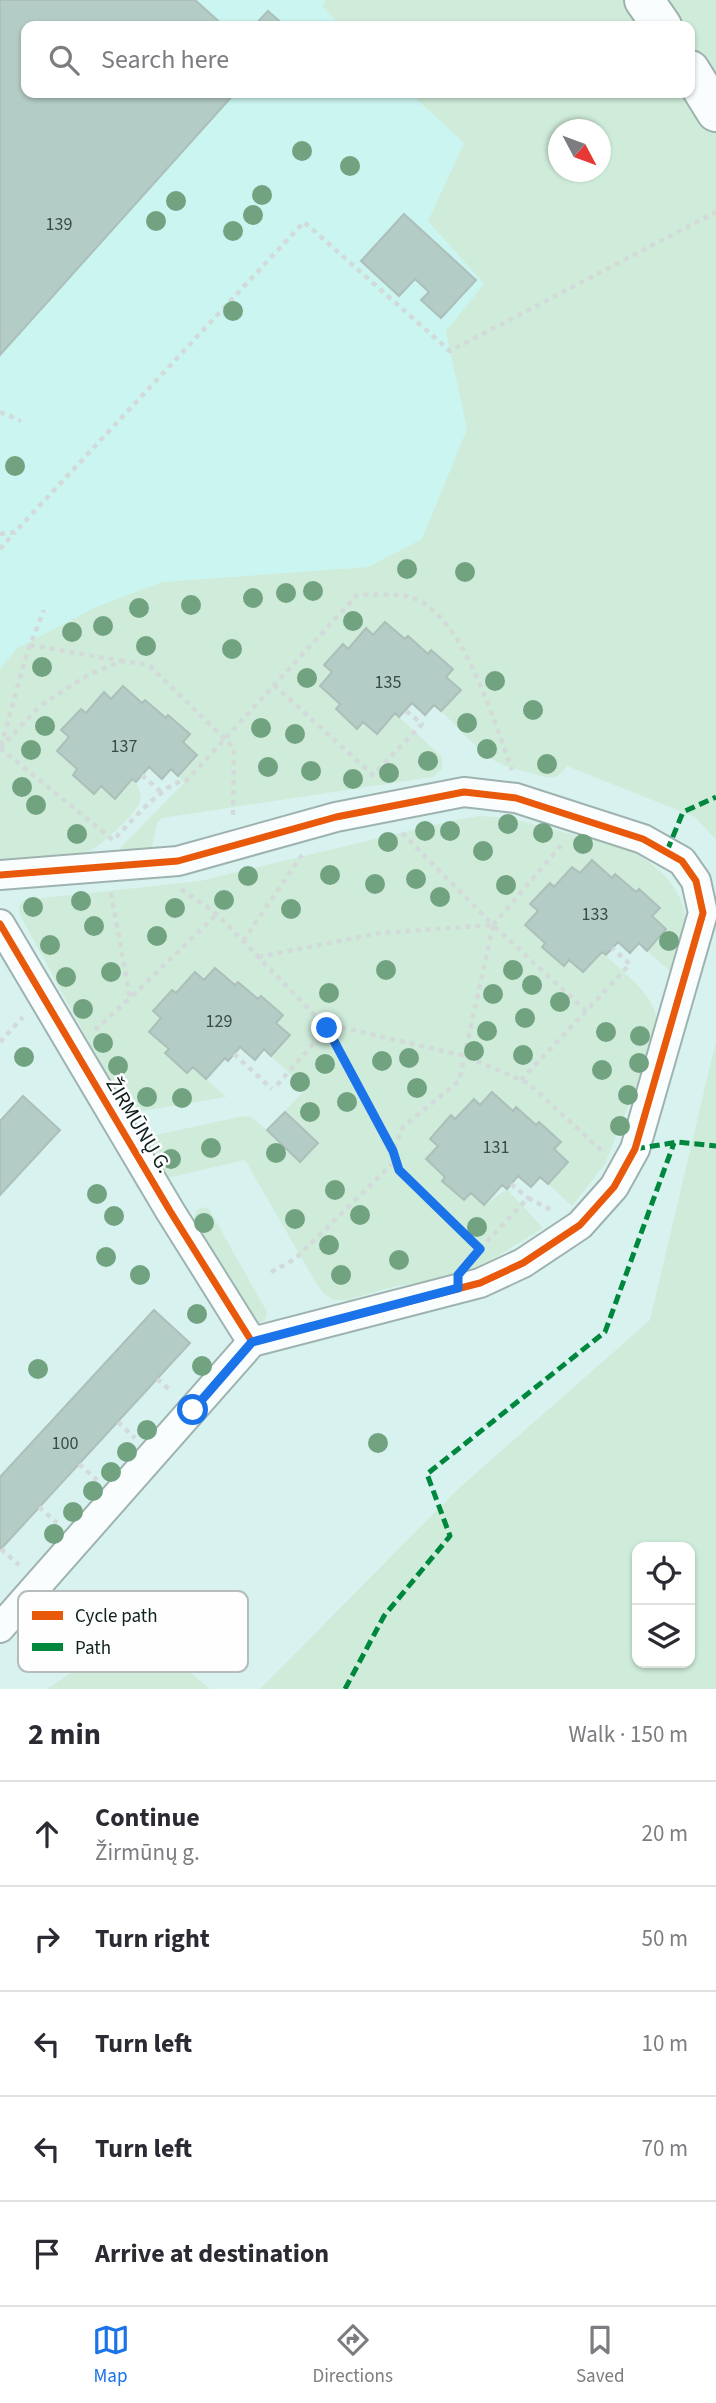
<!DOCTYPE html>
<html lang="en">
<head>
<meta charset="utf-8">
<style>
  body { margin:0; font-family:"Source Sans 3",sans-serif; background:#f7f7f7; color:#2b2b33 }
  .controls { position:absolute; right:21px; bottom:21px; display:grid; overflow:hidden; border-radius:14px; box-shadow:0 2px 5px #0004 }
  .controls button { width:63px; height:63px; display:grid; place-items:center; padding:0; border:0; border-bottom:2px solid #e1e1e2; background:#fff; color:#2b2b33; font:35px sans-serif }
  .compass { position:absolute; left:548px; top:119px; width:63px; height:63px; border-radius:50%; background:#fff; box-shadow:0 2px 5px #0004; rotate:131deg }
  .stop { position:absolute; width:21px; height:21px; margin:-16px; border:5px solid #1a73e8; border-radius:50%; background:#fff }
  .stop.end { background:#1a73e8; border-color:#fff; box-shadow:0 2px 7px #0008 }
  .list { margin:0; padding:0; list-style:none }
  h2 { display:flex; justify-content:space-between; align-items:center; height:91px; margin:0; padding:0 28px; font-size:30px }
  h2 small { font-size:23px; font-weight:400; color:#7c7c81 }
  .list li { display:grid; grid-template-columns:46px 1fr auto; gap:21px; align-items:center; box-sizing:border-box; height:105px; padding:0 28px; border-top:2px solid #e1e1e2 }
  .list b { display:block; font-size:26px; white-space:nowrap }
  .list p { margin:0; font-size:23px; white-space:nowrap; color:#7c7c81 }
  .list em { font-size:23px; font-style:normal; color:#7c7c81 }
  .icon { flex:none; width:38px; height:38px; fill:none; stroke:currentColor; stroke-width:2; stroke-linecap:round; stroke-linejoin:round }
  .map { position:relative; flex:none; width:716px; height:1689px; overflow:hidden }
  .search { position:absolute; background:#fff; box-shadow:0 2px 5px #0004; left:21px; right:21px; top:21px; height:77px; display:flex; align-items:center; gap:18px; box-sizing:border-box; padding:0 24px; border-radius:14px; color:#7c7c81; font-size:26px }
  .sheet { height:616px; background:#fff }
  nav { display:flex; justify-content:space-around; align-items:center; box-sizing:border-box; height:98px; border-top:2px solid #e1e1e2; background:#fff; font-size:19px; color:#7c7c81 }
  nav a { display:grid; justify-items:center; gap:4px }
  nav .on { color:#1a73e8 }
  .map>svg:first-child { display:block }
  .built { fill:#caf5f0 }
  .green { fill:#cfecda; fill-rule:evenodd }
  .building { fill:#b3ccc5; stroke:#acbfba; stroke-width:2 }
  .lines { fill:none; stroke-linecap:round; stroke-linejoin:round }
  .minor-casing { stroke:#9eb3b0; stroke-width:32 }
  .secondary-casing { stroke:#9eb3b0; stroke-width:42 }
  .path { stroke:#d3dada; stroke-width:4.5; stroke-dasharray:5 5; stroke-linecap:butt }
  .minor { stroke:#f9fdfd; stroke-width:28 }
  .secondary { stroke:#f9fdfd; stroke-width:38 }
  .quiet { stroke:#00873e; stroke-width:5; stroke-dasharray:10 5; stroke-linecap:butt }
  .cycleway-casing { stroke:#fefefe; stroke-width:11 }
  .cycleway { stroke:#e8590c; stroke-width:7 }
  .tree { fill:#72a380 }
  .route { stroke:#1a73e8; stroke-width:9 }
  .labels { text-anchor:middle; stroke-width:5; stroke-linejoin:round; paint-order:stroke }
  .number-label { font-size:18px; fill:#374c48 }
  .street-label { font-size:21px; fill:#0e211f; stroke:#fefefe }
  .key { fill:#fefefe; stroke:#b6bcbb; stroke-width:2 }
  .key-label { font-size:19px; fill:#0e211f }
</style>
</head>
<body>
<div class="map">
<svg width="716" height="1689" viewBox="0 0 716 1689">
  <rect width="100%" height="100%" fill="#d8f2ef"/>
  <!-- built -->
  <path class="built" d="M0,0H326L322,6L341,26H26V93H410L464,143L428,221L484,284L446,331L467,429L422,539L368,567L162,582L16,649L0,669Z"/>
  <!-- green -->
  <path class="green" d="M326,0H716V840L695,817L567,766C557,780 551,779 535,774C524,771 513,769 503,765C482,756 458,727 441,711L460,690L446,677L453,669L428,654L408,636L405,639L385,622L373,635L366,629L348,649L344,645L324,665L332,672L320,686L340,704L336,709L357,728L363,722L377,734L395,713L442,757V769L433,777L162,818L157,823L151,852L121,851V847L184,783L178,776L197,755C178,737 165,718 145,700L142,703L123,686L111,699L103,693L86,713L81,709L62,730L69,737L57,751L77,769L73,775L93,794L101,786L116,798L132,779C139,786 143,795 139,804C133,816 100,847 87,852C69,859 19,860 0,859V669L16,649L94,608L162,582L368,567L422,539L467,429L446,331L484,284L428,221L464,143L410,93H690V26H341L322,6ZM558,130H600V172H558Z
    M479,816L509,818L629,849C677,875 707,922 670,971L647,951L666,929L652,916L660,908L639,889L636,892L616,874L612,878L592,860L580,873L572,867L554,887L550,883L531,903L538,911L526,925L545,943L542,947L563,966L569,960L583,972L602,952C617,967 647,989 654,1009C659,1021 655,1035 652,1047L605,1164L572,1206L548,1184L568,1162L554,1149L561,1141L539,1122L536,1125L516,1107L513,1111L492,1093L480,1105L473,1099L455,1119L426,1160L445,1177L442,1181L464,1200L471,1193L485,1205L507,1189L543,1228L475,1270L449,1278L392,1287L347,1300H334L324,1294L316,1283L245,1160L167,1178C158,1166 140,1149 151,1136L244,1116L251,1117L267,1130L306,1089L271,1056L290,1035L276,1023L283,1015L261,996L258,999L238,982L235,985L215,968L204,980L194,973L176,993L172,991L154,1011L161,1018L149,1032L169,1049L165,1054L187,1073L193,1067L226,1097L137,1112L130,1111L123,1105L19,913V906L24,900L200,881L450,821Z
    M716,1041V1689H260L457,1490L650,1320ZM637,1547H690V1663H637Z
    M202,1207L209,1209L267,1312L265,1320L259,1323L252,1321L194,1218L196,1211Z
    M109,1647L177,1662L210,1689H47Z"/>
  <!-- building -->
  <path class="building" d="M0,0H195L224,26H26V93H235L0,355Z
    M268,11L285,26H254Z
    M404,214L476,280L441,318L421,300L429,292L415,279L399,296L361,261Z
    M385,622L405,639L408,636L428,654L431,650L453,669L446,677L461,690L441,711L434,705L425,715L412,703L399,717L395,713L377,734L363,722L357,729L336,709L340,704L320,686L332,672L324,665L343,644L348,649L366,628L373,635Z
    M123,686L142,703L145,700L166,718L168,715L190,734L183,742L197,755L178,776L171,769L162,779L149,767L136,782L132,779L115,799L101,786L94,794L73,775L77,769L57,751L69,737L61,730L81,709L86,713L104,692L111,699Z
    M592,860L612,878L615,874L636,892L639,889L660,908L652,916L666,929L647,951L639,943L630,953L618,942L606,955L602,952L583,972L569,960L564,966L542,947L545,943L525,925L538,911L530,904L550,883L554,887L572,867L580,873Z
    M215,968L235,985L238,982L258,999L261,996L283,1015L276,1023L290,1035L271,1056L264,1049L255,1060L240,1047L228,1061L225,1058L206,1079L193,1067L187,1073L165,1053L169,1049L149,1032L161,1018L153,1011L172,990L176,993L195,972L204,980Z
    M492,1092L513,1111L516,1107L536,1125L539,1122L561,1142L554,1149L568,1162L548,1184L540,1177L531,1187L518,1176L507,1189L502,1185L484,1205L471,1193L464,1200L442,1181L445,1177L426,1159L438,1146L430,1139L451,1115L455,1119L474,1099L480,1105Z
    M23,1096L60,1130L0,1195V1121Z
    M285,1112L318,1143L300,1162L267,1130Z
    M154,1310L190,1343L0,1550V1477Z"/>
  <g class="lines">
    <!-- minor casing -->
    <g class="minor-casing">
      <path id="minor" d="M0,875L178,861L336,817L464,792L516,798L643,839L682,861L696,881L703,913L635,1149L614,1187L580,1225L523,1263L480,1283L252,1342
        M0,924L170,1211L252,1342
        M0,1628L252,1342"/>
    </g>
    <!-- secondary casing -->
    <g class="secondary-casing">
      <path id="secondary" d="M644,0L662,26
        M690,70L716,112"/>
    </g>
    <!-- path -->
    <path class="path" d="M0,412L21,421
      M0,534L15,532L304,222L450,351L716,212
      M0,549L15,532
      M30,645L122,661
      M274,685L373,775L422,724L405,710
      M1,746L27,653L44,610
      M0,748L113,840C131,823 162,783 187,780L357,595C371,595 397,593 411,597C464,615 494,722 512,770
      M0,748L41,705L88,675L123,661L149,665L234,748L233,820
      M142,775L162,793
      M402,833L493,925L459,1081L403,1127L393,1151L399,1170L480,1249L476,1254
      M181,889L217,914L327,1028L393,1150
      M111,893L130,998L217,914
      M493,925L565,841
      M243,941L302,855
      M258,957L380,933L493,925L586,1011
      M95,1030L130,998
      M0,1042L23,1017
      M234,1054L272,1089
      M521,1080L630,964L612,948
      M277,1085L327,1028H344L465,1056L528,1083L603,1152
      M511,1184L528,1198
      M480,1249L528,1198L553,1211
      M271,1272L295,1259L396,1160
      M157,1379L172,1392
      M118,1422L135,1438
      M79,1464L97,1480
      M39,1507L57,1523
      M1,1549L19,1565"/>
    <!-- minor -->
    <use href="#minor" class="minor"/>
    <!-- secondary -->
    <use href="#secondary" class="secondary"/>
    <!-- quiet -->
    <path class="quiet" d="M667,851L683,812L716,797
      M635,1149L678,1142L716,1146
      M345,1689L384,1616L450,1536L427,1474L605,1332L674,1143"/>
    <!-- cycleway casing -->
    <g class="cycleway-casing">
      <path id="cycleway" d="M0,875L178,861L336,817L464,792L516,798L643,839L682,861L696,881L703,913L635,1149L614,1187L580,1225L523,1263L480,1283L252,1342L170,1211L0,924"/>
    </g>
    <!-- cycleway -->
    <use href="#cycleway" class="cycleway"/>
  </g>
  <!-- trees -->
  <g class="tree">
    <circle cx="302" cy="151" r="10"/>
    <circle cx="350" cy="166" r="10"/>
    <circle cx="262" cy="195" r="10"/>
    <circle cx="176" cy="201" r="10"/>
    <circle cx="253" cy="215" r="10"/>
    <circle cx="156" cy="221" r="10"/>
    <circle cx="233" cy="231" r="10"/>
    <circle cx="233" cy="311" r="10"/>
    <circle cx="15" cy="466" r="10"/>
    <circle cx="407" cy="569" r="10"/>
    <circle cx="465" cy="572" r="10"/>
    <circle cx="313" cy="591" r="10"/>
    <circle cx="286" cy="593" r="10"/>
    <circle cx="253" cy="598" r="10"/>
    <circle cx="191" cy="605" r="10"/>
    <circle cx="139" cy="608" r="10"/>
    <circle cx="353" cy="621" r="10"/>
    <circle cx="103" cy="626" r="10"/>
    <circle cx="72" cy="632" r="10"/>
    <circle cx="146" cy="646" r="10"/>
    <circle cx="232" cy="649" r="10"/>
    <circle cx="42" cy="667" r="10"/>
    <circle cx="307" cy="678" r="10"/>
    <circle cx="495" cy="681" r="10"/>
    <circle cx="533" cy="710" r="10"/>
    <circle cx="467" cy="723" r="10"/>
    <circle cx="45" cy="726" r="10"/>
    <circle cx="261" cy="728" r="10"/>
    <circle cx="295" cy="734" r="10"/>
    <circle cx="487" cy="749" r="10"/>
    <circle cx="31" cy="750" r="10"/>
    <circle cx="428" cy="761" r="10"/>
    <circle cx="547" cy="764" r="10"/>
    <circle cx="268" cy="767" r="10"/>
    <circle cx="311" cy="771" r="10"/>
    <circle cx="389" cy="773" r="10"/>
    <circle cx="353" cy="779" r="10"/>
    <circle cx="22" cy="787" r="10"/>
    <circle cx="36" cy="805" r="10"/>
    <circle cx="508" cy="824" r="10"/>
    <circle cx="425" cy="831" r="10"/>
    <circle cx="450" cy="831" r="10"/>
    <circle cx="543" cy="833" r="10"/>
    <circle cx="77" cy="834" r="10"/>
    <circle cx="388" cy="842" r="10"/>
    <circle cx="583" cy="844" r="10"/>
    <circle cx="483" cy="851" r="10"/>
    <circle cx="330" cy="875" r="10"/>
    <circle cx="248" cy="876" r="10"/>
    <circle cx="416" cy="879" r="10"/>
    <circle cx="375" cy="884" r="10"/>
    <circle cx="506" cy="885" r="10"/>
    <circle cx="440" cy="897" r="10"/>
    <circle cx="224" cy="900" r="10"/>
    <circle cx="81" cy="901" r="10"/>
    <circle cx="33" cy="907" r="10"/>
    <circle cx="175" cy="908" r="10"/>
    <circle cx="291" cy="909" r="10"/>
    <circle cx="94" cy="926" r="10"/>
    <circle cx="157" cy="936" r="10"/>
    <circle cx="669" cy="941" r="10"/>
    <circle cx="50" cy="945" r="10"/>
    <circle cx="386" cy="970" r="10"/>
    <circle cx="513" cy="970" r="10"/>
    <circle cx="111" cy="972" r="10"/>
    <circle cx="66" cy="977" r="10"/>
    <circle cx="532" cy="985" r="10"/>
    <circle cx="329" cy="993" r="10"/>
    <circle cx="493" cy="994" r="10"/>
    <circle cx="560" cy="1002" r="10"/>
    <circle cx="83" cy="1009" r="10"/>
    <circle cx="525" cy="1018" r="10"/>
    <circle cx="487" cy="1031" r="10"/>
    <circle cx="606" cy="1032" r="10"/>
    <circle cx="640" cy="1036" r="10"/>
    <circle cx="103" cy="1043" r="10"/>
    <circle cx="474" cy="1051" r="10"/>
    <circle cx="523" cy="1055" r="10"/>
    <circle cx="24" cy="1057" r="10"/>
    <circle cx="409" cy="1058" r="10"/>
    <circle cx="382" cy="1061" r="10"/>
    <circle cx="639" cy="1063" r="10"/>
    <circle cx="325" cy="1064" r="10"/>
    <circle cx="118" cy="1066" r="10"/>
    <circle cx="602" cy="1070" r="10"/>
    <circle cx="300" cy="1082" r="10"/>
    <circle cx="417" cy="1088" r="10"/>
    <circle cx="628" cy="1095" r="10"/>
    <circle cx="147" cy="1097" r="10"/>
    <circle cx="182" cy="1098" r="10"/>
    <circle cx="347" cy="1102" r="10"/>
    <circle cx="310" cy="1112" r="10"/>
    <circle cx="620" cy="1126" r="10"/>
    <circle cx="211" cy="1148" r="10"/>
    <circle cx="276" cy="1153" r="10"/>
    <circle cx="171" cy="1159" r="10"/>
    <circle cx="335" cy="1190" r="10"/>
    <circle cx="97" cy="1194" r="10"/>
    <circle cx="360" cy="1215" r="10"/>
    <circle cx="114" cy="1216" r="10"/>
    <circle cx="295" cy="1219" r="10"/>
    <circle cx="204" cy="1223" r="10"/>
    <circle cx="477" cy="1227" r="10"/>
    <circle cx="329" cy="1245" r="10"/>
    <circle cx="106" cy="1257" r="10"/>
    <circle cx="399" cy="1260" r="10"/>
    <circle cx="140" cy="1275" r="10"/>
    <circle cx="341" cy="1275" r="10"/>
    <circle cx="197" cy="1314" r="10"/>
    <circle cx="202" cy="1366" r="10"/>
    <circle cx="38" cy="1369" r="10"/>
    <circle cx="147" cy="1430" r="10"/>
    <circle cx="378" cy="1443" r="10"/>
    <circle cx="127" cy="1452" r="10"/>
    <circle cx="111" cy="1472" r="10"/>
    <circle cx="93" cy="1491" r="10"/>
    <circle cx="73" cy="1512" r="10"/>
    <circle cx="54" cy="1534" r="10"/>
  </g>
  <g class="lines">
    <!-- route -->
    <path class="route" d="M193,1410L252,1342L458,1288V1275L480,1249L399,1170L393,1151L327,1028"/>
  </g>
  <g class="labels">
    <!-- number labels -->
    <g class="number-label">
      <text x="59" y="230">139</text>
      <text x="388" y="688">135</text>
      <text x="124" y="752">137</text>
      <text x="595" y="920">133</text>
      <text x="219" y="1027">129</text>
      <text x="496" y="1153">131</text>
      <text x="65" y="1449">100</text>
    </g>
    <!-- street labels -->
    <g class="street-label">
      <text transform="translate(139 1125) rotate(59)" y="7">ŽIRMŪNŲ G.</text>
    </g>
  </g>
  <!-- legend -->
  <rect x="18" y="1591" width="230" height="81" rx="10" class="key"/>
  <rect x="32" y="1611" width="31" height="9" fill="#e8590c"/>
  <rect x="32" y="1643" width="31" height="8" fill="#00873e"/>
  <g class="key-label">
    <text x="75" y="1622">Cycle path</text>
    <text x="75" y="1654">Path</text>
  </g>
</svg>
<div class="controls">
<button><svg class="icon" aria-label="locate" viewBox="0 0 24 24"><circle cx="12" cy="12" r="6"/><path d="M12 2v4M12 18v4M2 12h4M18 12h4"/></svg></button>
<button><svg class="icon" aria-label="layers" viewBox="0 0 24 24"><path d="M12 4l9 5-9 5-9-5zM3 14l9 5 9-5"/></svg></button>
</div>
<svg class="compass" viewBox="-18 -18 36 36"><path d="M0-13l5 13h-10z" fill="#e53935"/><path d="M0 13l5-13h-10z" fill="#7c7c81"/></svg>
<div class="stop" style="left:193px;top:1410px"></div>
<div class="stop end" style="left:327px;top:1028px"></div>
<div class="search"><svg class="icon" aria-label="search" viewBox="0 0 24 24"><circle cx="10" cy="10" r="6"/><path d="M15 15l6 6"/></svg>Search here</div>
</div>
<section class="sheet">
<h2>2 min<small>Walk · 150 m</small></h2>
<ul class="list">
<li><svg class="icon" aria-label="ahead" viewBox="0 0 24 24"><path d="M12 20V5M6 11l6-6 6 6"/></svg><div><b>Continue</b><p>Žirmūnų g.</p></div><em>20 m</em></li>
<li><svg class="icon" aria-label="right" viewBox="0 0 24 24"><path d="M7 20v-9h11M14 6l5 5-5 5"/></svg><div><b>Turn right</b></div><em>50 m</em></li>
<li><svg class="icon" aria-label="left" viewBox="0 0 24 24"><path d="M17 20v-9H6M10 6l-5 5 5 5"/></svg><div><b>Turn left</b></div><em>10 m</em></li>
<li><svg class="icon" aria-label="left" viewBox="0 0 24 24"><path d="M17 20v-9H6M10 6l-5 5 5 5"/></svg><div><b>Turn left</b></div><em>70 m</em></li>
<li><svg class="icon" aria-label="arrive" viewBox="0 0 24 24"><path d="M6 21V4h12l-3 4 3 4H6"/></svg><div><b>Arrive at destination</b></div></li>
</ul>
</section>
<nav>
<a class="on"><svg class="icon" aria-label="map" viewBox="0 0 24 24"><path d="M3 6l6-2 6 2 6-2v14l-6 2-6-2-6 2zM9 4v14M15 6v14"/></svg>Map</a>
<a><svg class="icon" aria-label="directions" viewBox="0 0 24 24"><path d="M12 3l9 9-9 9-9-9zM9 14v-3h6M13 9l2 2-2 2"/></svg>Directions</a>
<a><svg class="icon" aria-label="saved" viewBox="0 0 24 24"><path d="M7 4h10v16l-5-4-5 4z"/></svg>Saved</a>
</nav>
</body>
</html>
